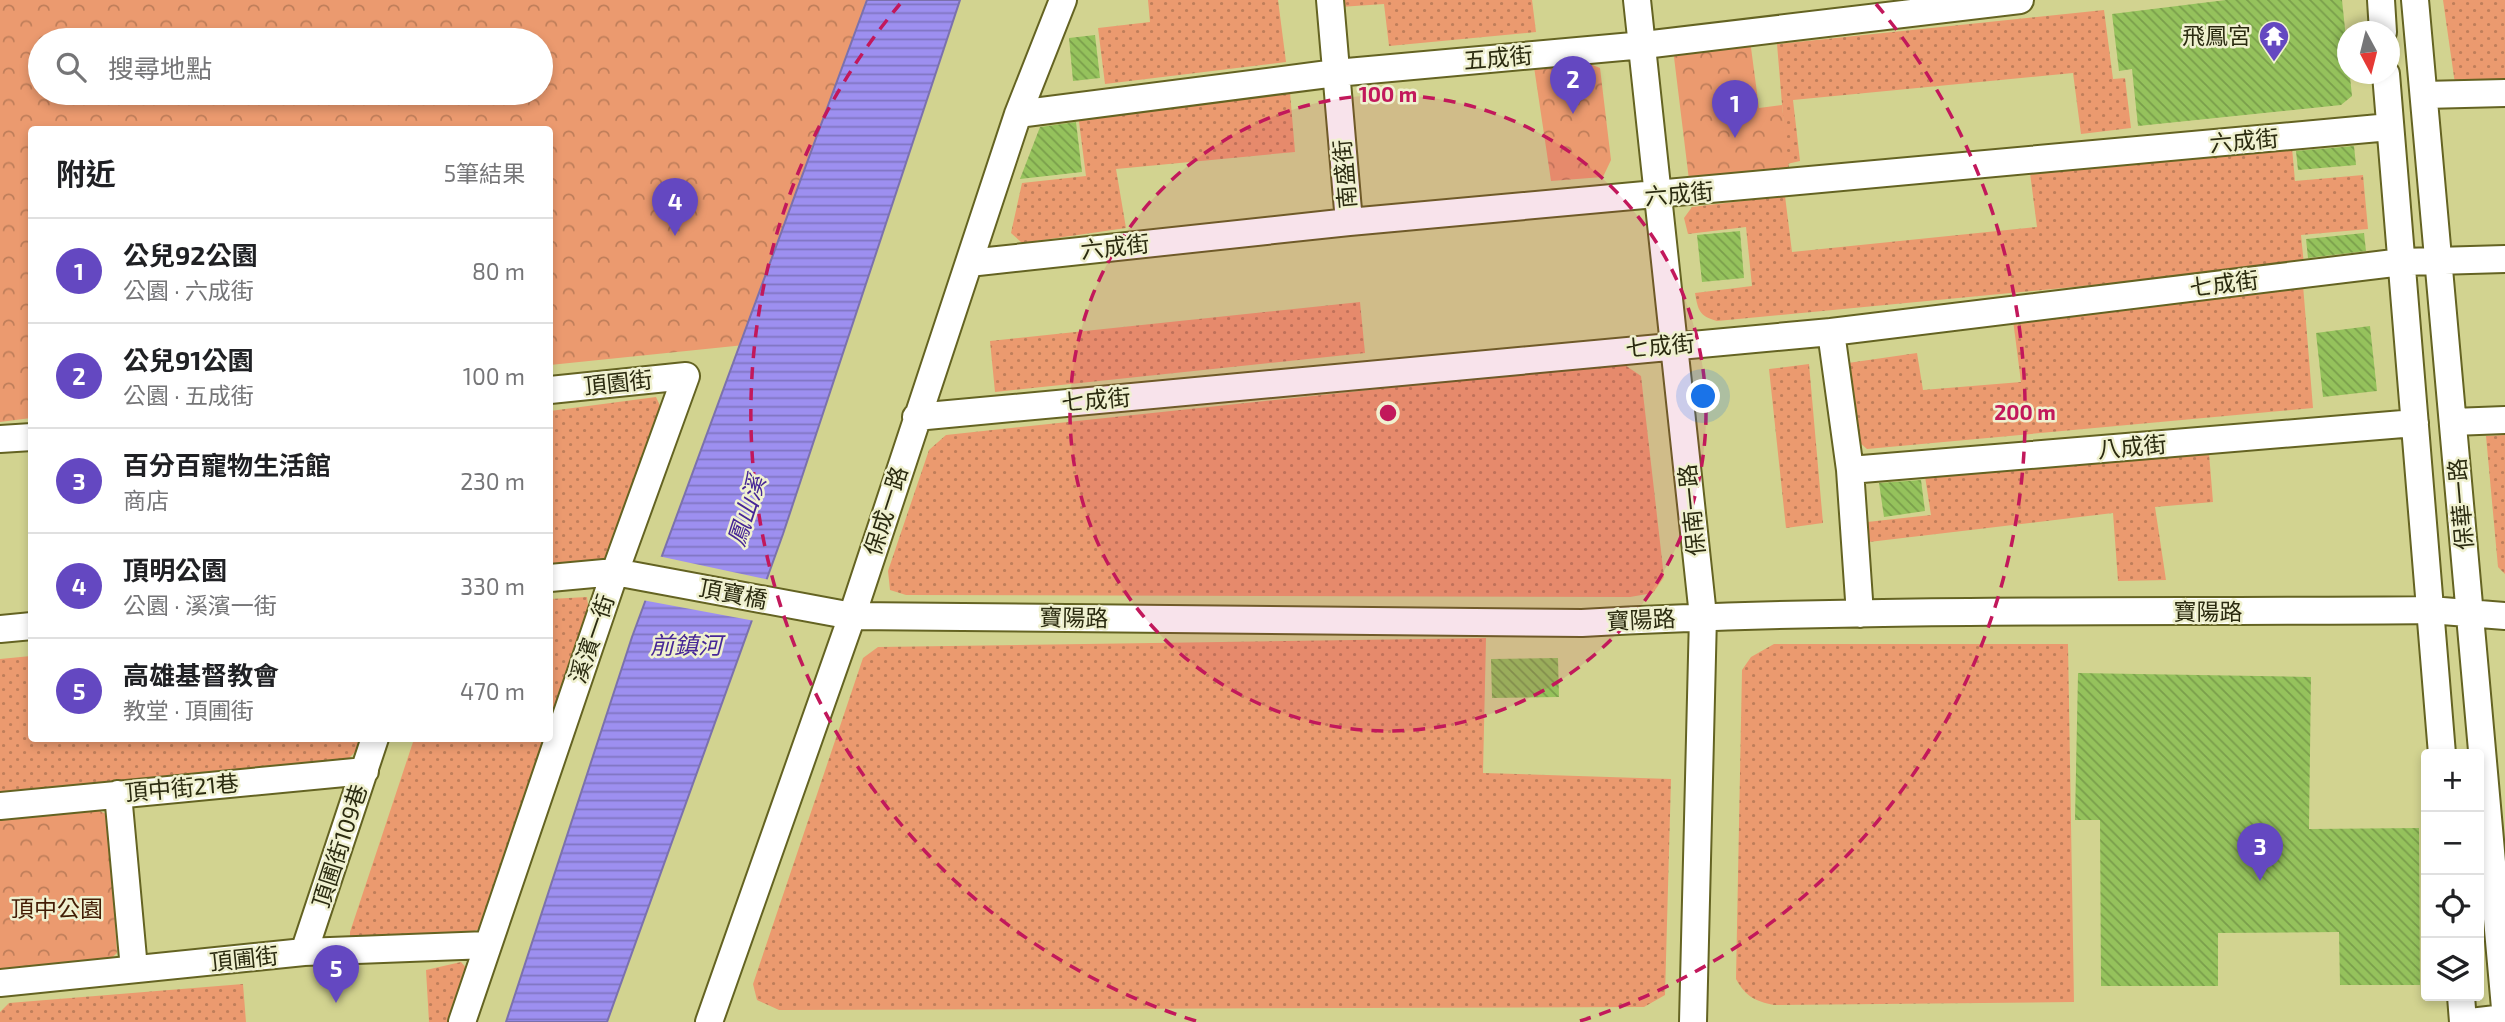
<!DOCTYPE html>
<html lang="zh-TW">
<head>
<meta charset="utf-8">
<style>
  body { margin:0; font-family:"Exo 2","Noto Sans TC",sans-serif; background:#f6f6f6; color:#202124 }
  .controls { position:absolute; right:21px; bottom:21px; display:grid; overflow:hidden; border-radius:7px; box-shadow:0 4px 10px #0003 }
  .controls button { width:63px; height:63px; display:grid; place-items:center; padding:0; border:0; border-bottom:2px solid #e0e0e0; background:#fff; color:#202124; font:35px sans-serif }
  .compass { position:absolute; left:2337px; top:21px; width:63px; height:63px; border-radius:50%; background:#fff; box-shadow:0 4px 10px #0003; rotate:173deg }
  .you { position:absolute; left:1704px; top:397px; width:24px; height:24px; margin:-18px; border:5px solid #fff; border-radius:50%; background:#1a73e8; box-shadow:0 0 0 10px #1a73e833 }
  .badge { display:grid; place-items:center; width:46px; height:46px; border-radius:50%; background:#6448c1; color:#fff; font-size:23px; font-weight:700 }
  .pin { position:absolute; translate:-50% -58px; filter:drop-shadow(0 2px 4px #0008) }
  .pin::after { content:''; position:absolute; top:37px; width:24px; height:21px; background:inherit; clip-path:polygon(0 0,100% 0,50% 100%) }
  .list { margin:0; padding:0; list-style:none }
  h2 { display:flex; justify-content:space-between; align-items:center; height:91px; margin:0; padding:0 28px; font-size:30px }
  h2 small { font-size:23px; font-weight:400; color:#757577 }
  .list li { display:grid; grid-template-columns:46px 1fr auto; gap:21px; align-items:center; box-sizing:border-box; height:105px; padding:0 28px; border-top:2px solid #e0e0e0 }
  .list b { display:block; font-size:26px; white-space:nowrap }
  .list p { margin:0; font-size:23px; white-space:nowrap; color:#757577 }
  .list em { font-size:23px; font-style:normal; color:#757577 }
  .icon { flex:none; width:38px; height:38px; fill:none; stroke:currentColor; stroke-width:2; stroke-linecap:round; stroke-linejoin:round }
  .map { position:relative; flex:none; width:2505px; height:1022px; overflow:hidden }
  .search { position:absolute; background:#fff; box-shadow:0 4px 10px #0003; left:28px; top:28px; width:525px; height:77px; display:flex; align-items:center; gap:18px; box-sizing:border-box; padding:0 24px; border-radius:38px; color:#757577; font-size:26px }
  .panel { position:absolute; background:#fff; box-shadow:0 4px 10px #0003; left:28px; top:126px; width:525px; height:616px; border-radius:7px }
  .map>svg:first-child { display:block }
  .grass { fill:url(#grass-dots) }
  .park { fill:url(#park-crowns); fill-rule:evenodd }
  .water { fill:url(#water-rules); stroke:#7b71ad; stroke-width:2 }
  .pier { fill:#d2d390 }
  .building { fill:url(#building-back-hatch) }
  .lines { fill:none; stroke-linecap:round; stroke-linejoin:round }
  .minor-casing { stroke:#646322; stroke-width:30 }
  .minor { stroke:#fff; stroke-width:26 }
  .ring { fill:none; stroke:#c2185b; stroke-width:3.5; stroke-dasharray:12 9 }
  .labels { text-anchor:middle; stroke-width:5; stroke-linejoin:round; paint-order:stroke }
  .poi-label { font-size:23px; fill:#2b2b10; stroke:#f0f1d0; text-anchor:end }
  .street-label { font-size:23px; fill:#2b2b10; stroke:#f0f1d0 }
  .park-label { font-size:23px; fill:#431d05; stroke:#f0f1d0 }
  .water-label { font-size:24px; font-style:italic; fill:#462696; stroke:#f0f1d0 }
  .centre { fill:#c2185b; stroke:#f0f1d0; stroke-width:3.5 }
  .ring-label { font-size:21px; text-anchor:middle; font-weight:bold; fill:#c2185b; stroke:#f0f1d0; stroke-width:5; stroke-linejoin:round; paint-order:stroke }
</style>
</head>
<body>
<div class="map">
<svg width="2505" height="1022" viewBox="0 0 2505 1022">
  <defs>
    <pattern id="grass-dots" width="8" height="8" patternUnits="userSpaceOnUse" patternTransform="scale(1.75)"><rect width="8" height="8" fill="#eb9a6f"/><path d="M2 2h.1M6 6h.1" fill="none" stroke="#bf7e5a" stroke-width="1.8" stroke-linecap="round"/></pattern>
    <pattern id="park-crowns" width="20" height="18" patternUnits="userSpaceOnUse" patternTransform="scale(1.75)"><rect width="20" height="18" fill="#eb9a6f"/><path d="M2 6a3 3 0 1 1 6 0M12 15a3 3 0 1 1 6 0" fill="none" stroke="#bf7e5a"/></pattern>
    <pattern id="water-rules" width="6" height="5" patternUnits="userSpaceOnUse" patternTransform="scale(1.75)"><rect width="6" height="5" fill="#9d8ff0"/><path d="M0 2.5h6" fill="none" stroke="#8075c1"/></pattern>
    <pattern id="building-back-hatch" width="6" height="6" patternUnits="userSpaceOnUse" patternTransform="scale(1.75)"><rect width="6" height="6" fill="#95c25c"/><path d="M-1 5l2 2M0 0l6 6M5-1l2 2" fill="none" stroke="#7a9e4b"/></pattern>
  </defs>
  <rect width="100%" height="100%" fill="#d2d390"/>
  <!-- grass -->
  <path class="grass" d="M1148,0H1278L1286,62L1105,84L1098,28L1150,22Z
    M1340,0H1532L1536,32L1389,46L1384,4L1340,7Z
    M2443,0H2505V89L2456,91Z
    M2104,10L2113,79L2125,78L2131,128L2081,134L2073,73L1793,100L1800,161L1787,164L1777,44Z
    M1290,92L1295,152L1116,169L1126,228L1022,243L1011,233L1022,183L1086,176L1078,114Z
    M2292,148L2295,181L2363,175L2368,229L2301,235L2304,265L1717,321C1699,316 1698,310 1695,293L1752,286L1746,227L1688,234L1684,218L1692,207L1785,196L1792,252L2037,227L2030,173Z
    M2303,285L2313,408L1867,449L1859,442L1848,363L1917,353L1923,390L2021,382L2013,320Z
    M1360,302L1365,353L995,392L990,341Z
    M1622,363L1641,376L1664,577L1653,593L1630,597L906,595L890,590L888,571L929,450L946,435Z
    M1809,364L1823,523L1786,528L1769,369Z
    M656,397L662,410L615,544L603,564L550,569V411Z
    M2505,435V574L2498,567L2486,436Z
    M2208,441L2213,502L2155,507L2166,580L2118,581L2113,513L1869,542L1867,522L1931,515L1924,470Z
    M587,597L589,613L550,726V599Z
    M1486,638L1483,773L1671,779L1665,995L1644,1007L779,1010L757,1000L753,984L863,658L878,647Z
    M1774,644H2068L2074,1002L1774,1005C1755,1001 1746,997 1736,979L1742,670L1751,657Z
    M31,656L32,738L360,739L356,751L343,764L0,797V659Z
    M414,739H545L479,929L462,936L350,939V932Z
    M461,962L469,971L451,1022H429L426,970Z
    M243,984L246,1022H0V1012L9,1003Z"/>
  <!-- park -->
  <path class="park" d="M0,0H882L765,343L550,365V130H32L31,418L0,422ZM40,40H541V93H40Z
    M1750,40L1759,108L1782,105L1789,168L1689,180L1673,49Z
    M1590,64L1600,68L1611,160L1603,177L1551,181L1534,67Z
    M96,809L108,815L117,953L108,961L0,972V820Z"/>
  <!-- water -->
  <path class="water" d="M867,0H960L783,534L607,1022H506L632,637Z"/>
  <!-- pier -->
  <path class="pier" d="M658,556L770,580L755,621L642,600Z"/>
  <!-- building -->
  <path class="building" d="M2226,0H2342L2352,96L2341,105L2138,126L2132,69L2119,71L2112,14Z
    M1095,35L1100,78L1073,81L1069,38Z
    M1076,122L1082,172L1020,179L1040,127Z
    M2354,146L2356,165L2298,170L2296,151Z
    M1740,231L1744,278L1702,282L1697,235Z
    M2364,233L2366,251L2308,258L2306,239Z
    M2370,326L2377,391L2323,397L2316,333Z
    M1921,480L1925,511L1884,517L1879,483Z
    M1558,658L1559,697L1492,698L1491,659Z
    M2078,673L2311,677L2309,829L2419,828L2420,985H2340L2339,932L2218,933V986H2101L2100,820H2075Z"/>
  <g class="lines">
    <!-- minor casing -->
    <g class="minor-casing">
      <path id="minor" d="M1330,0L1349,222
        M1637,0L1703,616L1693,1022
        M2381,0L2383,32
        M2415,0L2505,1008
        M2386,74L2442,754
        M2424,95L2505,93
        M1018,114L1336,73L1644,45L2020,0
        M969,263L1349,222L2390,127
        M1831,332L1850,470L1860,614
        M916,417L1831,332L2402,262L2505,259
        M2453,422L2505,420
        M0,439L32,437
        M1850,470L2415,423
        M550,578L615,572L852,616L1582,623C1865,607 2148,613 2430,610L2505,616
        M0,629L32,626
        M118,794L134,969
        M0,806L365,771
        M304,952L375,738
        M0,983L304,952L488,945
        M2461,996L2463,1022
        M462,1022L615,572L686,376L550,390
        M709,1022L852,616L1018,114L1063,0
        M2470,1022L2505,1018"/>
    </g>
    <!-- minor -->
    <use href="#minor" class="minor"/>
  </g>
  <!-- distance rings -->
  <circle cx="1388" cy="413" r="318" fill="#c2185b" fill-opacity=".12"/>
  <g class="ring">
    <circle cx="1388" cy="413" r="318"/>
    <path d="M1196 1021A637 637 0 0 1 900 4M1876 4A637 637 0 0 1 1580 1021"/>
  </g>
  <!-- icons -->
  <defs>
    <g id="temple-pin" transform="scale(1.575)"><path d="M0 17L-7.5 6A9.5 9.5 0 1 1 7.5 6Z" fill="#6448c1" stroke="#f0f1d0"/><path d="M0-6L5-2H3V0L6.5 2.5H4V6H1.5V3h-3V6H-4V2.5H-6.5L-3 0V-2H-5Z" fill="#fff"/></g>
  </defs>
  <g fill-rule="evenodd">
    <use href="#temple-pin" x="2274" y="36"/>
  </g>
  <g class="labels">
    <!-- poi labels -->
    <g class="poi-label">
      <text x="2251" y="44">飛鳳宮</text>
    </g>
    <!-- street labels -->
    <g class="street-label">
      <text transform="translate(1498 58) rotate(-5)" y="8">五成街</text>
      <text transform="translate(2244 141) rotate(-5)" y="8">六成街</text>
      <text transform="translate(1345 174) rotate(-95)" y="8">南盛街</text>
      <text transform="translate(1679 194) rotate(-5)" y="8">六成街</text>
      <text transform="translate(1115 247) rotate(-6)" y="8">六成街</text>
      <text transform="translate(2224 284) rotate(-7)" y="8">七成街</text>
      <text transform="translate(1660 346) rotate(-5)" y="8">七成街</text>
      <text transform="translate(618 383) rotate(-6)" y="8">頂園街</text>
      <text transform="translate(1096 400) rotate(-5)" y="8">七成街</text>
      <text transform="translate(2132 447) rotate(-5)" y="8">八成街</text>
      <text transform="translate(2461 504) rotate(-95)" y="8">保華一路</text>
      <text transform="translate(1692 510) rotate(-96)" y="8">保南一路</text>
      <text transform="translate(886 511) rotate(-72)" y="8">保成一路</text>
      <text transform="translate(733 594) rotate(11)" y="8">頂寶橋</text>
      <text x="2208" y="620">寶陽路</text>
      <text transform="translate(1074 618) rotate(1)" y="8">寶陽路</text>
      <text transform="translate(1641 620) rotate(-3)" y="8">寶陽路</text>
      <text transform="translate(592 639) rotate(-71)" y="8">溪濱一街</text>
      <text transform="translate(182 788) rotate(-5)" y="8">頂中街21巷</text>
      <text transform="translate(340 846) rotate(-72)" y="8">頂圃街109巷</text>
      <text transform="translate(244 959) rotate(-6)" y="8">頂圃街</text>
    </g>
    <!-- park labels -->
    <g class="park-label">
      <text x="57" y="917">頂中公園</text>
    </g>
    <!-- water labels -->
    <g class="water-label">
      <text transform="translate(747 511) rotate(-72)" y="8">鳳山溪</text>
      <text x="686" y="654">前鎮河</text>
    </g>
  </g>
  <circle cx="1388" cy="413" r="10" class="centre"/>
  <g class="ring-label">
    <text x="1388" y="102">100 m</text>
    <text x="2025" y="420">200 m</text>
  </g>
</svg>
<div class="controls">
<button>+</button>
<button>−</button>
<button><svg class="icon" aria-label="locate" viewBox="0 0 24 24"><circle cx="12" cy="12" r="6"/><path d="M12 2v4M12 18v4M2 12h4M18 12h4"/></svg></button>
<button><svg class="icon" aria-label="layers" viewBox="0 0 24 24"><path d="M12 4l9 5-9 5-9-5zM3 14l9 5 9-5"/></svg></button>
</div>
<svg class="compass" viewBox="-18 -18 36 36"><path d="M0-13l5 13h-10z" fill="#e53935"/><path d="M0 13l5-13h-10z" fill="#757577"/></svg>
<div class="you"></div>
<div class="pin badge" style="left:1735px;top:138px">1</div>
<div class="pin badge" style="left:1573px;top:114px">2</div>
<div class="pin badge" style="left:2260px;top:881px">3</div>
<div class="pin badge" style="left:675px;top:236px">4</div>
<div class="pin badge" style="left:336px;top:1003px">5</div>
<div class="search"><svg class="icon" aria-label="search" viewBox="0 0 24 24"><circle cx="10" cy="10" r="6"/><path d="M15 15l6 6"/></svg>搜尋地點</div>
<section class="panel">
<h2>附近<small>5筆結果</small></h2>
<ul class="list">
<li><span class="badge">1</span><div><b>公兒92公園</b><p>公園 · 六成街</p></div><em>80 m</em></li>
<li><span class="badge">2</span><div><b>公兒91公園</b><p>公園 · 五成街</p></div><em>100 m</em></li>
<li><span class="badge">3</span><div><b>百分百寵物生活館</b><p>商店</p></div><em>230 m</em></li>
<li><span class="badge">4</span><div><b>頂明公園</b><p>公園 · 溪濱一街</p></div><em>330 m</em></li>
<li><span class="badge">5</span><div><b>高雄基督教會</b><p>教堂 · 頂圃街</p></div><em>470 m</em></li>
</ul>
</section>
</div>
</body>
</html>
